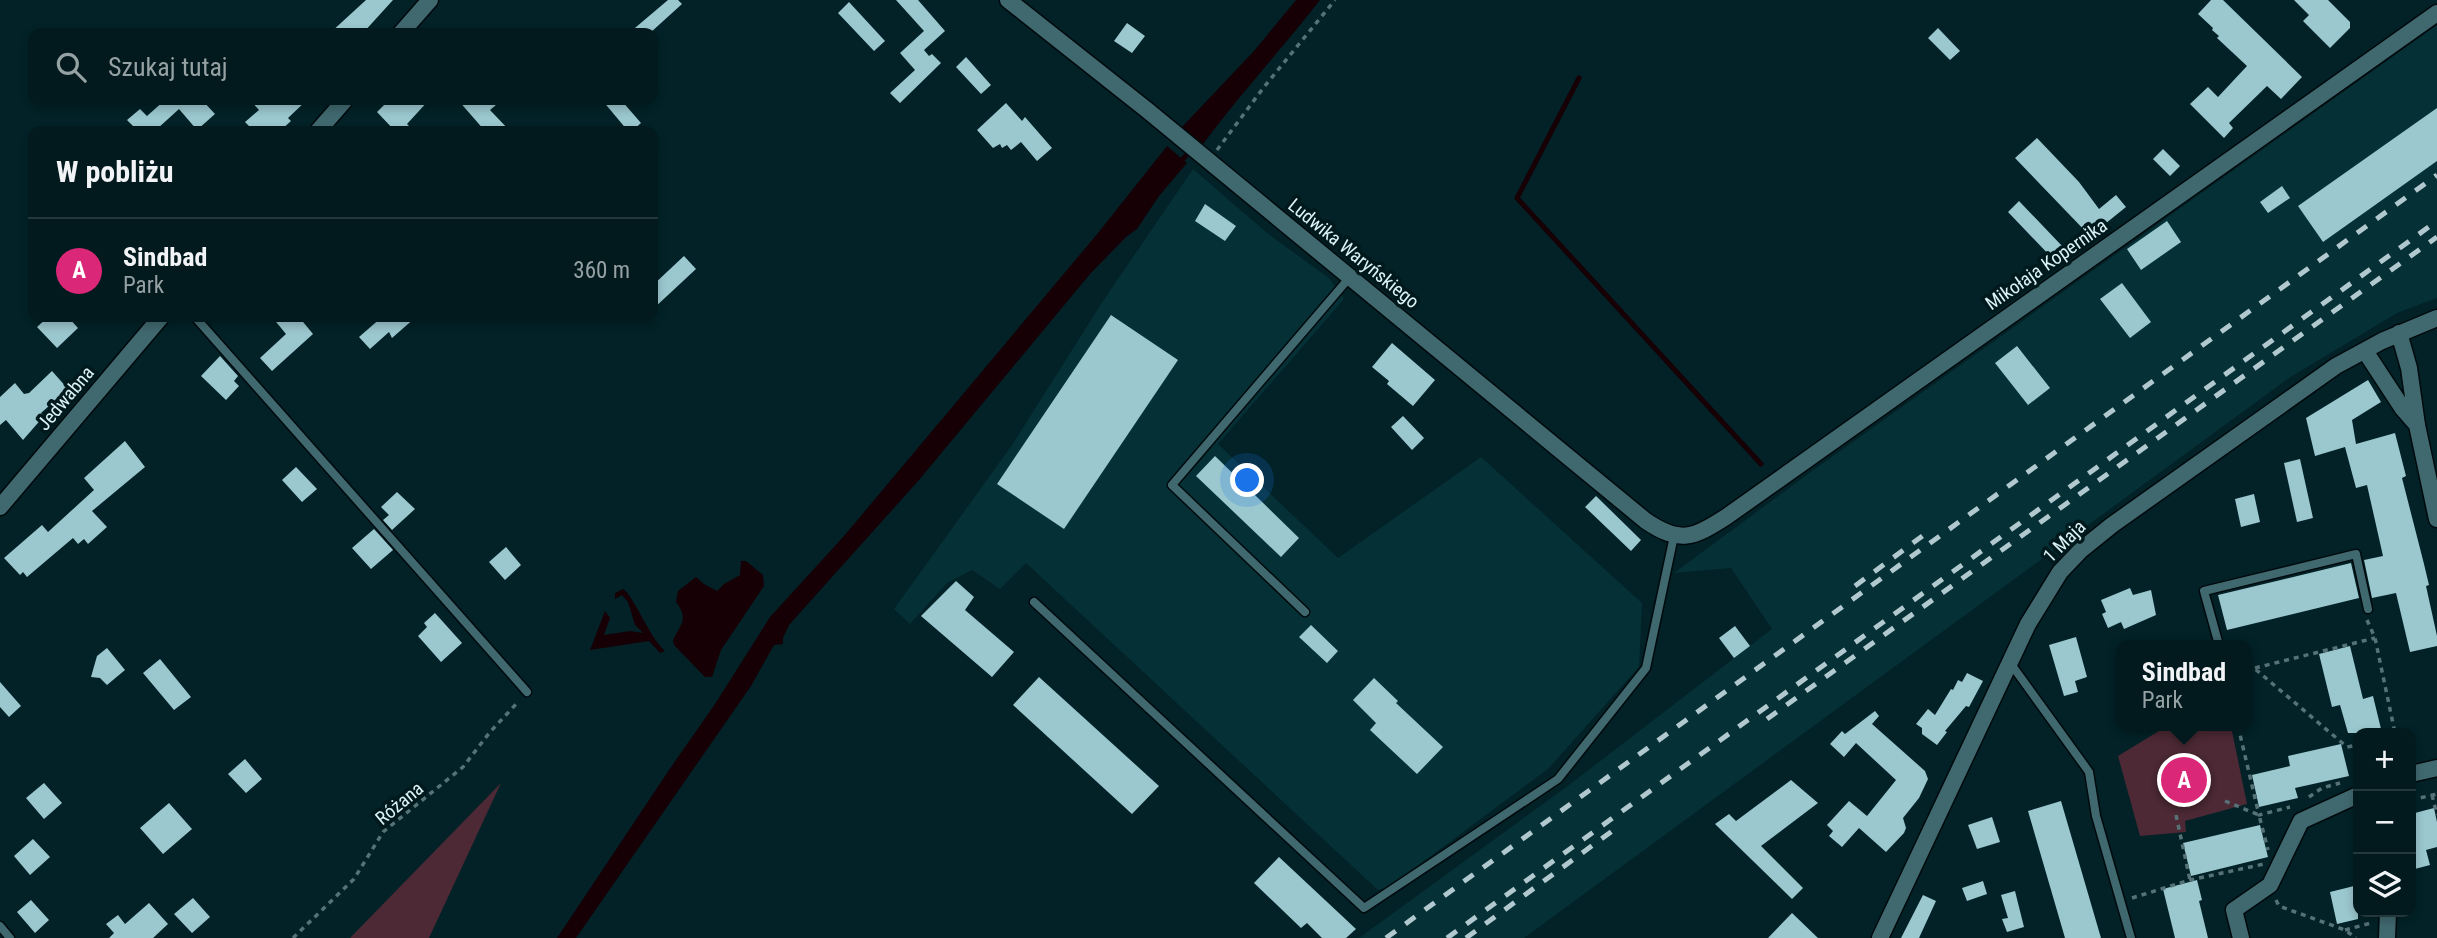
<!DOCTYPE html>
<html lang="pl">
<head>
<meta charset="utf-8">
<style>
  body { margin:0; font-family:"Roboto Condensed",sans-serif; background:#10272a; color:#f1f3f6 }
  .controls { position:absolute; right:21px; bottom:21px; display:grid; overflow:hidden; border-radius:14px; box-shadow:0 4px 10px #0003 }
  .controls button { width:63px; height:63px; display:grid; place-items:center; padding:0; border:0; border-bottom:2px solid #23383b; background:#021a1d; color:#f1f3f6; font:35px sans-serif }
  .you { position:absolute; left:1248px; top:481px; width:24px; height:24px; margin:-18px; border:5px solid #fff; border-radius:50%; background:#1a73e8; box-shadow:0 0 0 10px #1a73e833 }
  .badge { display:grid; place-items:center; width:46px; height:46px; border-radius:50%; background:#db2777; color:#fff; font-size:23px; font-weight:700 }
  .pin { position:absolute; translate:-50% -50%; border:4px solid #fff; box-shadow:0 2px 7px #0006 }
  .popup { position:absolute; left:2116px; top:640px; width:136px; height:91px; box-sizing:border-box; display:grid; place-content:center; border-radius:14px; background:#021a1d; filter:drop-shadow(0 2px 5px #0005); font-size:23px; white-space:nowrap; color:#96a1a4 }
  .popup b { font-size:26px; color:#f1f3f6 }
  .popup::after { content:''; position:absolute; left:50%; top:100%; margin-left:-14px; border:14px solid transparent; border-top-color:#021a1d }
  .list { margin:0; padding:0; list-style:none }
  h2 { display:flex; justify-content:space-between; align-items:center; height:91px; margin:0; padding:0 28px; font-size:30px }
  h2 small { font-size:23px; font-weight:400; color:#96a1a4 }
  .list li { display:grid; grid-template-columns:46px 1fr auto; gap:21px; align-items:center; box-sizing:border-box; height:105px; padding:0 28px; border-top:2px solid #23383b }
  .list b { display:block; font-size:26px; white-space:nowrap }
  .list p { margin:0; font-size:23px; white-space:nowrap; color:#96a1a4 }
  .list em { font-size:23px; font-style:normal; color:#96a1a4 }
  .icon { flex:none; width:38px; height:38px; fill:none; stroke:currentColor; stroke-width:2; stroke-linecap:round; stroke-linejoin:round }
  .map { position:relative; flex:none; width:2437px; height:938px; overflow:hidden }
  .search { position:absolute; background:#021a1d; box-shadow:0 4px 10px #0003; left:28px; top:28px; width:630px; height:77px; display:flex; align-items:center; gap:18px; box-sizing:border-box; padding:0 24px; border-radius:14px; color:#96a1a4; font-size:26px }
  .panel { position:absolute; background:#021a1d; box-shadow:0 4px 10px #0003; left:28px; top:126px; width:630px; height:196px; border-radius:14px }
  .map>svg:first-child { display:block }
  .built { fill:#053036 }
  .green { fill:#4c2934 }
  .water { fill:#160006 }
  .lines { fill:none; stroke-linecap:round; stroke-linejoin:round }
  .stream { stroke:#160006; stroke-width:5 }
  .building { fill:#9bc7ce }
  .lane-casing { stroke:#000a0d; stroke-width:11 }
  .street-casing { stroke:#000a0d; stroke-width:19 }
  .path { stroke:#567277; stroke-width:3.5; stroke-dasharray:5 5; stroke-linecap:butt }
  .lane { stroke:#40696f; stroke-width:8 }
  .street { stroke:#40696f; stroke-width:16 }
  .rail { stroke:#b1c9ce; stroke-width:5; stroke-dasharray:12 12; stroke-linecap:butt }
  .labels { text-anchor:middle; stroke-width:7; stroke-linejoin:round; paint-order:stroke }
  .street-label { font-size:19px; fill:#dcf2f6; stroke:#00191d }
</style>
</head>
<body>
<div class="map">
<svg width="2437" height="938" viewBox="0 0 2437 938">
  <rect width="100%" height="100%" fill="#022227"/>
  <!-- built -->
  <path class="built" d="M2437,25V298L2397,313L2289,378L1524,938H1359L1569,785L1772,629L1731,568L1674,573L1808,474Z
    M1193,169L1267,233L1329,278L1344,299L1218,444L1338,558L1481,457L1642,603L1639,667L1548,769L1389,887L1378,890L1026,563L1000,589L972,570L947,583L910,624L894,609L1012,445L1103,301Z"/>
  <!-- green -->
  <path class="green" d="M2167,726H2231L2247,804L2185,821L2186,832L2140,836L2118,756Z
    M501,783L429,938H350Z"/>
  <!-- water -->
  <path class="water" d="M1296,0H1320C1282,49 1240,94 1203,144L1182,127L1254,51Z
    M1167,146L1187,163L1159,196L1137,229L1126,237L1090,274L919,480L789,625L783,638V644L774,645L751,686L576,938H557L669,770L715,704L770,617L844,536L1098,233Z
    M741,561H746L763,575L764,586L721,650L712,677H705L674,645L673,640C681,624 689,619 676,602L678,591L696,577L704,584L717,591L724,584L740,575Z
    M623,589C634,596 649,637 665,651L660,653L649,641L590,650L605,611L610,618L604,635L630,631L643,633L635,625L628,602L622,595L615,599V593Z"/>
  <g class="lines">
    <!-- stream -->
    <path class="stream" d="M1579,78L1517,198L1761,464
      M1178,165L1203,135"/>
  </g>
  <!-- building -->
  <path class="building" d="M366,0H393L363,33H330Z
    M668,0H678L682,4L650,33H629Z
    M896,0H918L945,31L924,50L929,56L932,54L941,63L900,103L890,93L915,70L900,53L924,31Z
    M2211,0H2223L2302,77L2281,99L2267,86L2229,123L2233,128L2224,138L2190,104L2208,87L2218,97L2247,66L2217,38L2219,36L2212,30L2213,28L2198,14Z
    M2294,0H2328L2350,22V28L2330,48L2303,21L2309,15Z
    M849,2L885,41L874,51L838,13Z
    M1127,23L1145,36L1132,53L1114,41Z
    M1938,28L1960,51L1950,60L1928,38Z
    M966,57L991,85L981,94L956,67Z
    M165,100H202L215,114L197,130L179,109L157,129L159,131H130L134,127L127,120L140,109L147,116Z
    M250,100H307L288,118L291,121L280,131H254L245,122L259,110Z
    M389,100H429L407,124L414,131H395L377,112Z
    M458,100H502L490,110L510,131H485Z
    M602,100H621L641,123L632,131H628Z
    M1006,103L1022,121L1025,117L1052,148L1037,161L1021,142L1011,150L1007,145L1002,148L1000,144L993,148L977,130Z
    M2437,108V161L2323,242L2298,206Z
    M2037,138L2079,182L2099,209L2116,195L2126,207L2090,236L2015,158Z
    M2163,149L2180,166L2170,176L2153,159Z
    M2282,186L2290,198L2268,213L2260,202Z
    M2019,201L2063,247L2052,258L2008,212Z
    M1205,204L1236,226L1225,241L1195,221Z
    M2167,221L2181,242L2141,270L2127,249Z
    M684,256L696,269L653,309V285Z
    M2122,283L2151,322L2130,338L2100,299Z
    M1111,315L1178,360L1064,529L997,484Z
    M48,317H68L78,328L57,348L37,327Z
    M272,317H299L313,334L272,371L260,358L286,334Z
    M382,317H416L392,338L389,332L370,349L359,337Z
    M1392,343L1435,380L1413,406L1387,384L1389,381L1372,367Z
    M2017,346L2050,388L2028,405L1995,363Z
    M220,356L238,376L234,381L239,386L226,400L201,376Z
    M52,371L68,389L41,413L44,416L23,440L6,420L0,425V397L15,383L24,394L29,393Z
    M2368,380L2381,402L2352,420L2356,444L2395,433L2406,476L2402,478L2424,564L2429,585L2426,586L2437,636V646L2410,652L2396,593L2372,598L2364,560L2383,556L2367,485L2356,488L2345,447L2315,456L2306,418Z
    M1403,416L1424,438L1412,450L1391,427Z
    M125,441L145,467L92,511L107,527L88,544L84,539L78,544L73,538L27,577L23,572L20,575L4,558L42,525L48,532L94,490L84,478Z
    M1215,456L1299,538L1281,557L1196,476Z
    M2300,459L2313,518L2297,522L2284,463Z
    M296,467L317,489L302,502L282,480Z
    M397,492L415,509L392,530L383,520L389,515L381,507Z
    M2254,494L2260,522L2241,527L2235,499Z
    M1596,496L1641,540L1631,551L1585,507Z
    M374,529L393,550L371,569L352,548Z
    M506,547L521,565L505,580L489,562Z
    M2351,563L2359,598L2227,630L2218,595Z
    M956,581L974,597L965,610L1014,652L992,677L921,616Z
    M2130,588L2133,595L2151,590L2156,615L2124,629L2121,622L2108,628L2102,614L2106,612L2101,600Z
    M435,613L462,643L441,662L418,636L427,627L424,623Z
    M1311,625L1338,651L1327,663L1299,637Z
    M1735,626L1750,646L1734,658L1719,638Z
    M2076,637L2087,677L2075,681L2078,692L2064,696L2049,645Z
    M2350,646L2363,699L2373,696L2382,733H2348L2340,705L2332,707L2319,654Z
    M107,648L125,670L107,685L100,678L91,677L97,656Z
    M160,659L191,697L174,710L143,673Z
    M1967,673L1983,681L1969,707L1966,706L1945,731L1947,732L1937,745L1922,734V728L1916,724L1928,709L1935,715L1951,689L1953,690L1958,680L1962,682Z
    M1039,677L1159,786L1132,814L1013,705Z
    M1374,678L1398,701L1396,703L1443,747L1417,774L1370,730L1376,723L1353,700Z
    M0,682L21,706L9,717L0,707Z
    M1875,711L1879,716L1872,724L1925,771L1928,779L1919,798L1903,818L1906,828L1904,833L1886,852L1859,828L1842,847L1829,836L1833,831L1827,825L1849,801L1867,816L1896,780L1856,743L1844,757L1830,744L1842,731L1845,734Z
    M2341,744L2349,776L2295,788L2298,798L2259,807L2252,775L2290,766L2288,756Z
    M245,759L262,779L246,793L228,774Z
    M1791,780L1818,803L1761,846L1803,888L1792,899L1715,824L1729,814L1736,821Z
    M44,783L62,803L44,819L26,798Z
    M2061,801L2101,938H2065L2028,811Z
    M169,803L192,829L163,854L140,828Z
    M2434,808L2437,822V847L2426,850L2430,865L2411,870V814Z
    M1992,817L2000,842L1977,849L1968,825Z
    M2260,825L2268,857L2191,876L2183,843Z
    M33,839L50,857L30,875L14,856Z
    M1279,857L1356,929L1346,938H1322L1307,923L1301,928L1254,883Z
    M2197,880L2202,900L2199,901L2208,938H2175L2163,889Z
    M1983,881L1987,894L1967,901L1962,888Z
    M2358,885V919L2337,924L2330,892Z
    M2015,891L2024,927L2007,932L2002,919L2008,918L2001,895Z
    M1923,895L1936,901L1919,938H1901Z
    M193,898L210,917L192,933L174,914Z
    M31,900L49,920L35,933L17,912Z
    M149,903L168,924L153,938H109L114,933L106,924L118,915L125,924Z
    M1792,913L1818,938H1768Z"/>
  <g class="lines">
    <!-- lane casing -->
    <g class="lane-casing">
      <path id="lane" d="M195,317L527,692
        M1034,602L1364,908L1558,779L1646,668L1674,536
        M1305,612L1172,485L1350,277
        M2219,645L2204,591L2356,554L2368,609
        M2011,664L2089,772L2096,816L2131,938
        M0,926L10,938"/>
    </g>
    <!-- street casing -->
    <g class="street-casing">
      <path id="street" d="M1008,0L1147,110L1646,521C1680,544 1693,538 1726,517L2437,13
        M401,33L430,0
        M318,131L345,100
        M2399,333L2409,368L2417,425L2437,519
        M2365,351L2403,409L2417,425
        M0,507L161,317
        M2411,774L2437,768
        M1880,938L2028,624L2060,572L2081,550L2112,525L2336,366L2382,341L2437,318
        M2241,938L2234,910L2270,885L2301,821L2358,795
        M2387,938L2388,912"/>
    </g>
    <!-- path -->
    <path class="path" d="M1217,150L1264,87L1335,0
      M2367,620L2375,638L2395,733
      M2255,668L2375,638
      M2247,671L2254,668L2347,747L2358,745
      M2238,726L2259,815L2290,807
      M2432,795L2437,815
      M2309,797L2322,788L2340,783
      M2411,800L2437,794
      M2225,801L2259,815L2268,850
      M2176,815L2190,880
      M2132,898L2190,880L2264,864
      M2276,900L2279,906L2345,930L2356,938
      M2345,930L2371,923
      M293,938L354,879L383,832L463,767L490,732L519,701"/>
    <!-- lane -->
    <use href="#lane" class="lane"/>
    <!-- street -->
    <use href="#street" class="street"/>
    <!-- rail -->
    <path class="rail" d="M1855,586L1925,534
      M1767,719L2437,237
      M1386,938L2437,175
      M1447,938L2437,221
      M1466,938L1619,826"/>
  </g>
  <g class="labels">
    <!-- street labels -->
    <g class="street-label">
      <text transform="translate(1354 253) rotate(39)" y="7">Ludwika Waryńskiego</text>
      <text transform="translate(2046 264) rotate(-35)" y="7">Mikołaja Kopernika</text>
      <text transform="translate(65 398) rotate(-50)" y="7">Jedwabna</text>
      <text transform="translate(2064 541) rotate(-45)" y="7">1 Maja</text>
      <text transform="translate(399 803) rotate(-40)" y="7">Różana</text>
    </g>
  </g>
</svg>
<div class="controls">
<button>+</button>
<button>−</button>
<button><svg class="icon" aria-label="layers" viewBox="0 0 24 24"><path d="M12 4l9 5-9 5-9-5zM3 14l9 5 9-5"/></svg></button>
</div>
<div class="you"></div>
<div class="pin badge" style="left:2184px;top:780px">A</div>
<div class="popup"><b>Sindbad</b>Park</div>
<div class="search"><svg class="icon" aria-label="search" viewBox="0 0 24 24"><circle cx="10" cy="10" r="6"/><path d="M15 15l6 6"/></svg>Szukaj tutaj</div>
<section class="panel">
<h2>W pobliżu<small></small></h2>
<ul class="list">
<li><span class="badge">A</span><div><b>Sindbad</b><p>Park</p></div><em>360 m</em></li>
</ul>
</section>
</div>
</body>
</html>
